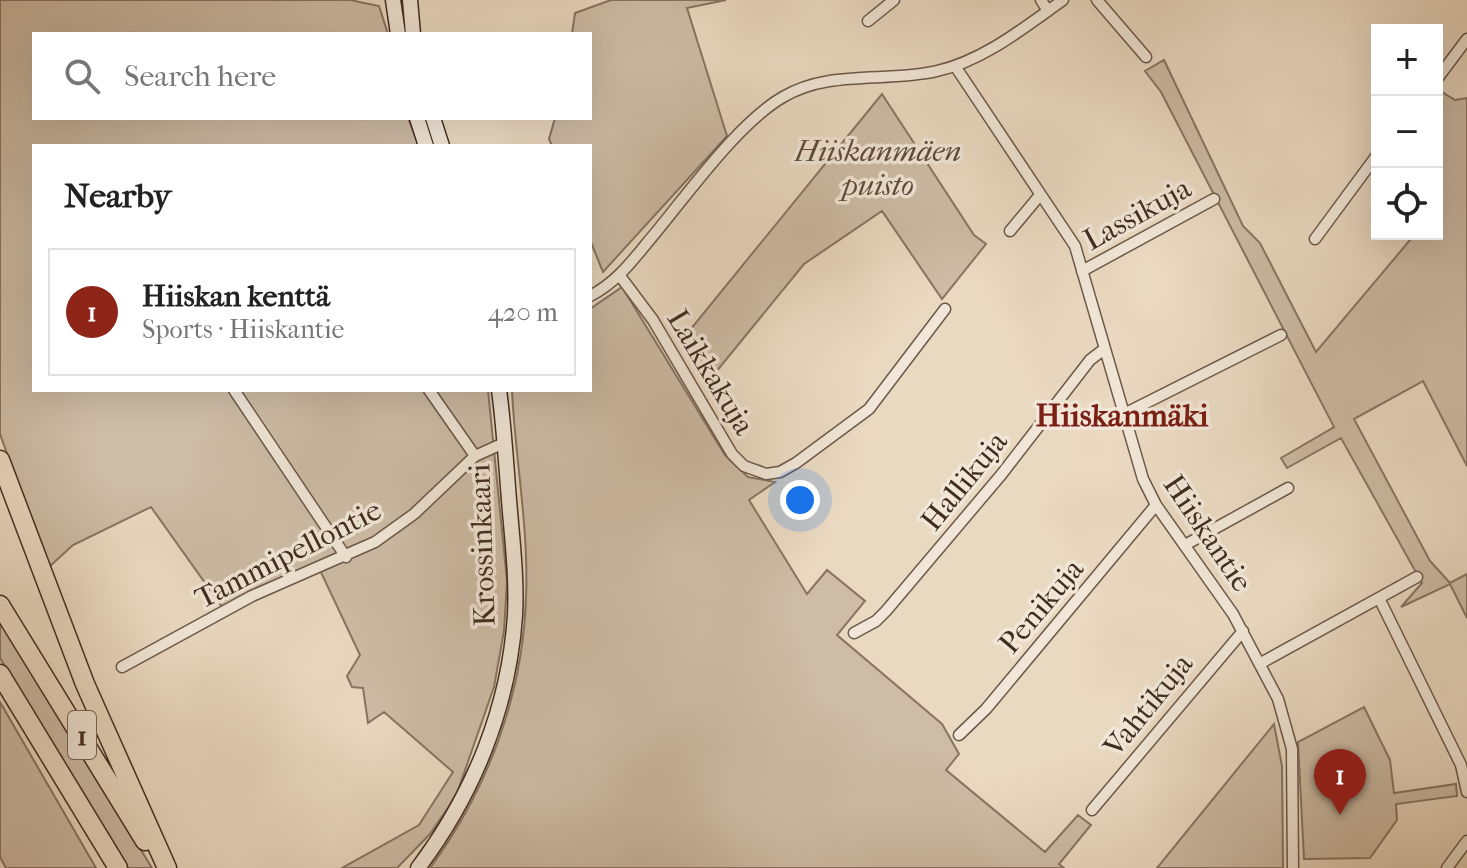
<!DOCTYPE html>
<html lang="en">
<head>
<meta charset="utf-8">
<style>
  body { margin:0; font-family:"IM FELL French Canon",serif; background:#f2f2f2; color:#222 }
  .controls { position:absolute; right:24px; top:24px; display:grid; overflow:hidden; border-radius:0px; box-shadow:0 8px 32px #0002 }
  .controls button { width:72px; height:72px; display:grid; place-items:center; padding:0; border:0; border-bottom:2px solid #e0e0e0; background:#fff; color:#222; font:40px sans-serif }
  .you { position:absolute; left:800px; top:500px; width:28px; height:28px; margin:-20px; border:6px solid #fff; border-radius:50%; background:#1a73e8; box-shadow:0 0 0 12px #1a73e833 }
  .badge { display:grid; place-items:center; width:52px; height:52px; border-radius:50%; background:#8f2418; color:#fff; font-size:26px; font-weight:700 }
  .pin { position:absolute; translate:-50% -66px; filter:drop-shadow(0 2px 4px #0008) }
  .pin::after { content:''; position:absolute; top:42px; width:28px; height:24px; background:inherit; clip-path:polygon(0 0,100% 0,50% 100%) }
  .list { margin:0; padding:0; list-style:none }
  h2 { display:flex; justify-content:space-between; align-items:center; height:104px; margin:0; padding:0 32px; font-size:34px }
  h2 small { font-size:26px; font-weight:400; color:#767676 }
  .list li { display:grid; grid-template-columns:52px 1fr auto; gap:24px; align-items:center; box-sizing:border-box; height:128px; margin:0 16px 16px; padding:0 16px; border:2px solid #e0e0e0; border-radius:0px }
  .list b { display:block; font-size:30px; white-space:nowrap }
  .list p { margin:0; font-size:26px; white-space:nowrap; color:#767676 }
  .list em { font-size:26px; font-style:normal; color:#767676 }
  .icon { flex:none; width:44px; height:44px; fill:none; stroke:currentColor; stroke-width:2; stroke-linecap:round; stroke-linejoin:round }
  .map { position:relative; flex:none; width:1467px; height:868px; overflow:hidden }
  .search { position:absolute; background:#fff; box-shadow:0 8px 32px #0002; left:32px; top:32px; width:560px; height:88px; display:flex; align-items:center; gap:20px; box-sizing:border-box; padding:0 28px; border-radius:0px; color:#767676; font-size:30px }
  .panel { position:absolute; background:#fff; box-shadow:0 8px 32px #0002; left:32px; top:144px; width:560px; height:248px; border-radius:0px }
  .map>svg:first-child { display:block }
  .green { fill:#cdbca6; stroke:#877463; stroke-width:2 }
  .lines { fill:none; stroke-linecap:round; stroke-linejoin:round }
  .street-casing { stroke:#6b5848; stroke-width:13 }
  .secondary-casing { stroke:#412d20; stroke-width:17 }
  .highway-casing { stroke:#412d20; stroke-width:21 }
  .street { stroke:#f1e6d7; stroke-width:10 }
  .secondary { stroke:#f1e6d7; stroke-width:14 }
  .highway { stroke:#ead9c1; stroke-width:18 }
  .labels { text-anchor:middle; stroke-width:7; stroke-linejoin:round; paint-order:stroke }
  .shield { fill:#f1e6d7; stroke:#766457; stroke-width:2 }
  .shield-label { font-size:28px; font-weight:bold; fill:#412d20 }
  .park-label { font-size:30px; font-style:italic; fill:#5d4a3b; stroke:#f1e6d7 }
  .street-label { font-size:30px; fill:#412d20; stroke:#f1e6d7 }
  .neighbourhood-label { font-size:32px; font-weight:bold; fill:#7a1f14; stroke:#f1e6d7 }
</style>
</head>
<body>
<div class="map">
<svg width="1467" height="868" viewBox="0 0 1467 868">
  <rect width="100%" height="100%" fill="#ead9c1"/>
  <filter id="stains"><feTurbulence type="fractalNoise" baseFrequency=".0025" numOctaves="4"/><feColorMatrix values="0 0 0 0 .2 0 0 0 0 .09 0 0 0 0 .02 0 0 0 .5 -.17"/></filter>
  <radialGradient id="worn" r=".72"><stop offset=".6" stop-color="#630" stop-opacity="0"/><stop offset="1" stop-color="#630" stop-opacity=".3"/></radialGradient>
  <!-- green -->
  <path class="green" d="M0,0H350L379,6L388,34H34V118H408L419,146H34V390H488L507,581L504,631L494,687L456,796L430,834L397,868H342L419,825L453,772L384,712L368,723L363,688L352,687L347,676L360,655L319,568L225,611L151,507L73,545L48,568L0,434Z
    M611,0H726L687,8L727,136L603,272L590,240V146H552L549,139L555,118H590V34H572L575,13Z
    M1164,60L1243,226L1260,243L1316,352L1415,234H1437V89L1455,100L1467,98V466L1423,381L1354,419L1430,561L1450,583L1467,574V618L1450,584L1401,607L1422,583L1341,438L1287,468L1281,458L1334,427L1161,92L1145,71Z
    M882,94L974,235L986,244L942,299L882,211L804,264L707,383L681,341Z
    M622,287L725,455L748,477L775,482L749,500L807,594L827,570L865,601L837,635L942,724L959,754L946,770L1045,852L1078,815L1091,825L1059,864L1064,868H430C488,789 523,695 526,597C529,528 515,458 512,390H590V309Z
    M0,619L152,868H127L0,658Z
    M0,702L96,868H6L0,857Z
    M1364,707L1390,760L1394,793L1456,784L1457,796L1396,804L1397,820L1370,858L1304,859L1298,742Z
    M1274,724L1282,766L1283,868H1157Z"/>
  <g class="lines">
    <!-- street casing -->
    <g class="street-casing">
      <path id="street" d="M1041,0L1048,11
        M1097,0L1146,57
        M868,21L894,0
        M955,66L1075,246L1143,479L1156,505L1233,614L1278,699L1292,749L1293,868
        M1437,79L1467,39
        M1010,231L1040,195
        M1315,239L1377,155
        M1082,271L1214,199
        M620,276L653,320L732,454L744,466L766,474L780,472L796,463L869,409L945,309
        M590,296C614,284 630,264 647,243C683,201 736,124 783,97C830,69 886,83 937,71C983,61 1025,27 1063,0
        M234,390L346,557
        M429,390L475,456
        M1122,415L1281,335
        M1185,545L1288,488
        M1379,598L1461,765L1467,792
        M854,633L876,621L886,611L1001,475L1090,360L1103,350
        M1261,663L1417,577
        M122,667L252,596L375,542L414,514L475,456L504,443
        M959,735L986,709L1156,505
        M1092,810L1243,631
        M1447,868L1467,841"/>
    </g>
    <!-- secondary casing -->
    <g class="secondary-casing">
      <path id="secondary" d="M393,0L398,34
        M410,0L413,34
        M417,118L426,146
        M433,118L442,146
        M418,868C473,795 509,708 515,615C517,577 512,538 509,500C506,463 504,426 499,390"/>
    </g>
    <!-- highway casing -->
    <g class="highway-casing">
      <path id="highway" d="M0,460L85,684L167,868
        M0,605L145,841
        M0,674L118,868"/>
    </g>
    <!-- street -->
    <use href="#street" class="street"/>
    <!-- secondary -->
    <use href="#secondary" class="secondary"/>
    <!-- highway -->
    <use href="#highway" class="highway"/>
  </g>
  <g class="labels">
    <!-- shield labels -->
    <rect class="shield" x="68" y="711" width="28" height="48" rx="6"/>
    <g class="shield-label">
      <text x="82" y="745">1</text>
    </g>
    <!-- park labels -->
    <g class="park-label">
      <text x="878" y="161">Hiiskanmäen<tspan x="878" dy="34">puisto</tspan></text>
    </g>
    <!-- street labels -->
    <g class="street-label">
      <text transform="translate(1137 214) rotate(-29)" y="10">Lassikuja</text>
      <text transform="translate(711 372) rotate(59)" y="10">Laikkakuja</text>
      <text transform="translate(964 481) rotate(-51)" y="10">Hallikuja</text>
      <text transform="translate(1208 533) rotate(56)" y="10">Hiiskantie</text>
      <text transform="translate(482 545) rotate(-92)" y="10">Krossinkaari</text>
      <text transform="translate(288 554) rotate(-27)" y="10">Tammipellontie</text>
      <text transform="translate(1041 606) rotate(-50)" y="10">Penikuja</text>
      <text transform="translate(1148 705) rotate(-51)" y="10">Vahtikuja</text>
    </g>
    <!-- neighbourhood labels -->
    <g class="neighbourhood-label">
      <text x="1122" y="426">Hiiskanmäki</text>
    </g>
  </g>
  <rect width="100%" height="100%" filter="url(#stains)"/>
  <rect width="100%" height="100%" fill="url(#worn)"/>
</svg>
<div class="controls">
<button>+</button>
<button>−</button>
<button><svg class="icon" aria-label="locate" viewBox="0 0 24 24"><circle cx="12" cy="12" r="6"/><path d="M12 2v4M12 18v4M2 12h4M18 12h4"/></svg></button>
</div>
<div class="you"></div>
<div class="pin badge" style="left:1340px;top:815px">1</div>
<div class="search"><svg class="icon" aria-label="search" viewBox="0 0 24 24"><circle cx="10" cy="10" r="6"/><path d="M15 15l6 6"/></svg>Search here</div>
<section class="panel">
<h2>Nearby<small></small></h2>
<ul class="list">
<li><span class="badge">1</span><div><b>Hiiskan kenttä</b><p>Sports · Hiiskantie</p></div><em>420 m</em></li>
</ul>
</section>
</div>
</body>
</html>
